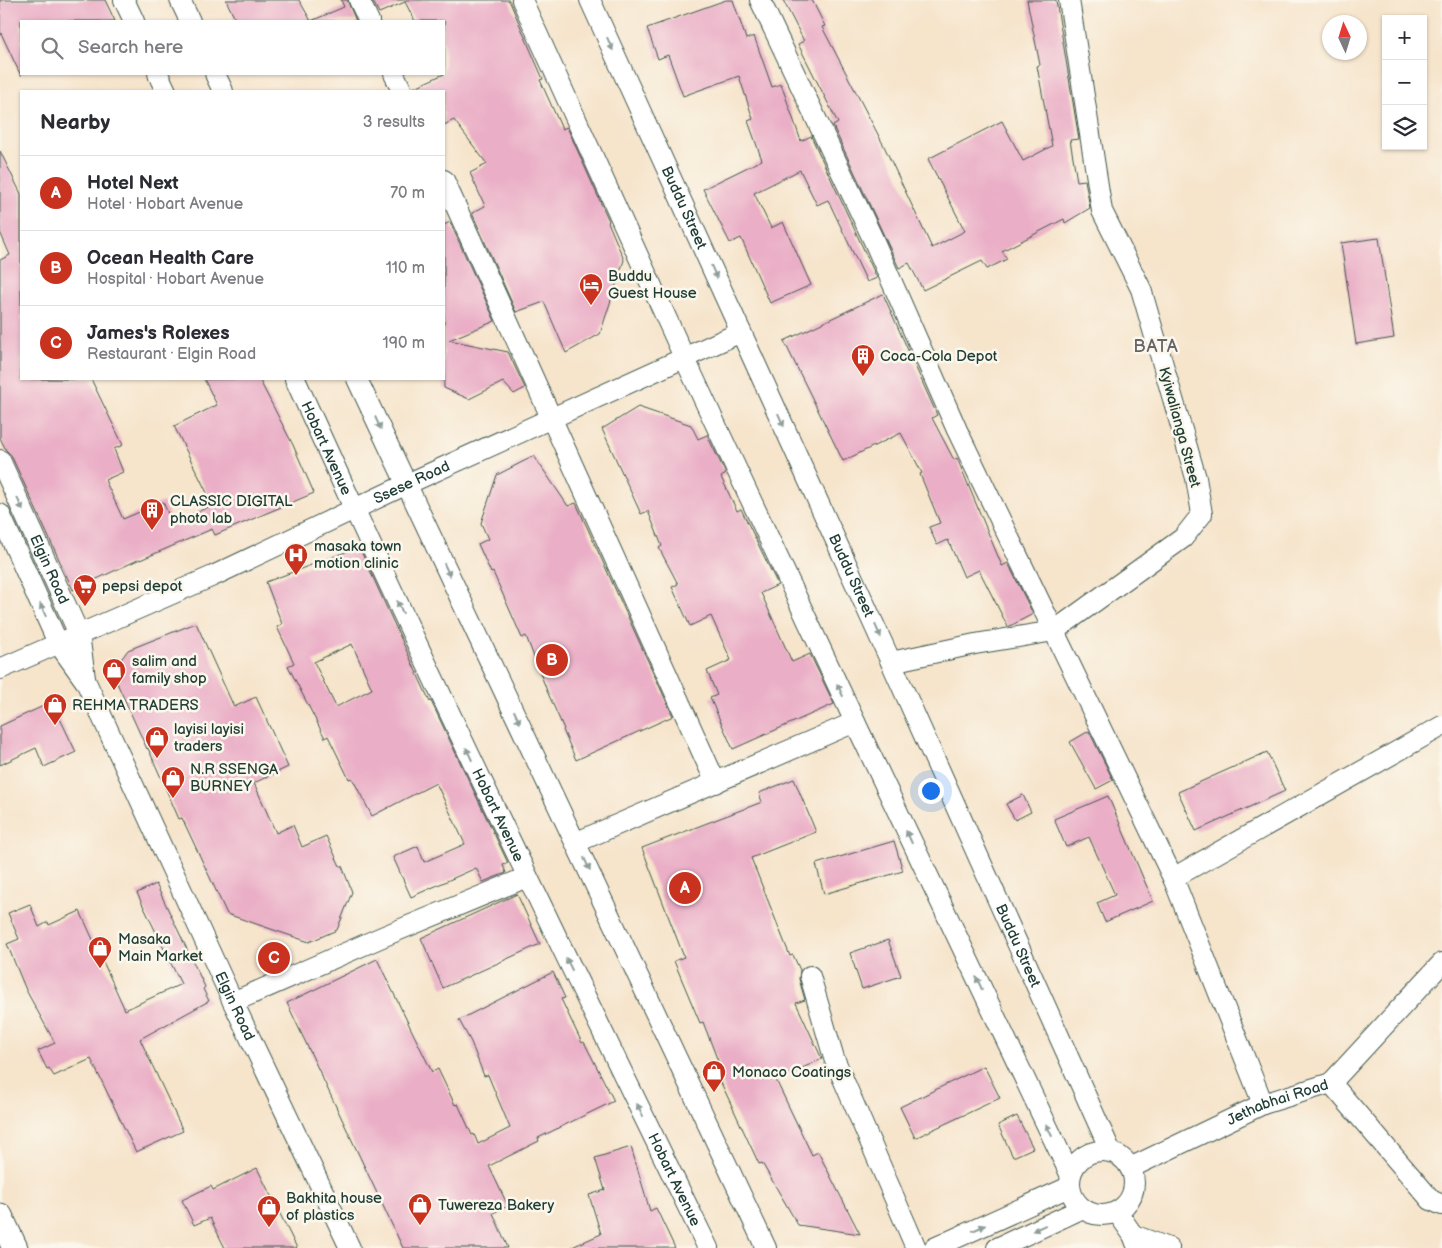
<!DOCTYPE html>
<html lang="en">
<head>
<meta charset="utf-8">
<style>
  body { margin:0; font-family:"Balsamiq Sans",sans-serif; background:#f2f2f3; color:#2b2b33 }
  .controls { position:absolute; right:15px; top:15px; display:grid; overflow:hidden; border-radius:0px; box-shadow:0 1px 4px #0004 }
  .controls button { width:45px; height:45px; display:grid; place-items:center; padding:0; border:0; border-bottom:1px solid #e1e1e2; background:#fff; color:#2b2b33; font:25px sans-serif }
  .compass { position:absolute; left:1322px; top:15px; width:45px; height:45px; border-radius:50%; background:#fff; box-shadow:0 1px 4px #0004; rotate:356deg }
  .you { position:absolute; left:930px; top:790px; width:18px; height:18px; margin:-12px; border:4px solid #fff; border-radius:50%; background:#1a73e8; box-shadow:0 0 0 8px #1a73e833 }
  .badge { display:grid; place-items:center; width:32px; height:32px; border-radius:50%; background:#c8321e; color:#fff; font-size:16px; font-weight:700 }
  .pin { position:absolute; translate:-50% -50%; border:2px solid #fff; box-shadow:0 1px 5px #0006 }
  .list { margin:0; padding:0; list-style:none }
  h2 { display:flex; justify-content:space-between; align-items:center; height:65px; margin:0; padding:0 20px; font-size:21px }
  h2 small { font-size:16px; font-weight:400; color:#7c7c81 }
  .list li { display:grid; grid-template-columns:32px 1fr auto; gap:15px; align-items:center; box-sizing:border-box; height:75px; padding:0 20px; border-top:1px solid #e1e1e2 }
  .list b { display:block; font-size:19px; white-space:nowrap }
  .list p { margin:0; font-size:16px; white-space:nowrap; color:#7c7c81 }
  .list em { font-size:16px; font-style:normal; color:#7c7c81 }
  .icon { flex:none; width:28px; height:28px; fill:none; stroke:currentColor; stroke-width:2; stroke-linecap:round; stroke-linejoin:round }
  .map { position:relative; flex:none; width:1442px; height:1248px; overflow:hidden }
  .search { position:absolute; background:#fff; box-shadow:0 1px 4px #0004; left:20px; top:20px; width:425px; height:55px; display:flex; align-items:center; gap:12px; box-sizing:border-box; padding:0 18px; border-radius:0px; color:#7c7c81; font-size:19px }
  .panel { position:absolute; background:#fff; box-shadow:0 1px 4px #0004; left:20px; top:90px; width:425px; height:290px; border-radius:0px }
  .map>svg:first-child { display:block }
  .building { fill:#eaaec6; fill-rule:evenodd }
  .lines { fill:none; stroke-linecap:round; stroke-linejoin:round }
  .minor-casing { stroke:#3f564b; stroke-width:22 }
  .tertiary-casing { stroke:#3f564b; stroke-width:27 }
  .minor { stroke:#fff; stroke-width:20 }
  .tertiary { stroke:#fff; stroke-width:25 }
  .oneway { fill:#8f9e9a }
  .labels { text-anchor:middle; stroke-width:5; stroke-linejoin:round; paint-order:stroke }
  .street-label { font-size:15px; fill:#1f3d34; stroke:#fbf7ec }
  .poi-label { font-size:15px; fill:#1f3d34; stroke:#fbf7ec; text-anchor:start }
  .quarter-label { font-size:18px; letter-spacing:1px; fill:#666567; stroke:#fbf7ec }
</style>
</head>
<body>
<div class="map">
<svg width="1442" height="1248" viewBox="0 0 1442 1248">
  <rect width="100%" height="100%" fill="#fbf7ec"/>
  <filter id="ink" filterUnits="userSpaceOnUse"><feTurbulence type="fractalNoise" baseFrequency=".02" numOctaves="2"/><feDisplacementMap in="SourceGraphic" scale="10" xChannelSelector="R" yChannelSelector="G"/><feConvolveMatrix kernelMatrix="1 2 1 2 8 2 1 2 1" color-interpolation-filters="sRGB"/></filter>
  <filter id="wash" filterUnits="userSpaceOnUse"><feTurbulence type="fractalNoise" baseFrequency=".0096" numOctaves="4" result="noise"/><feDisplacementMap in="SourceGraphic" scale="20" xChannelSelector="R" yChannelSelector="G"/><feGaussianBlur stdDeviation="1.12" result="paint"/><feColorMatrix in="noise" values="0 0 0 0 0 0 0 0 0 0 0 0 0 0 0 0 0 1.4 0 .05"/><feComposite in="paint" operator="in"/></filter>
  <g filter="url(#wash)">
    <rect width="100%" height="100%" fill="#f6e4cb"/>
    <g id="blocks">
      <!-- building -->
      <path class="building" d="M0,0H105L115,21H21V76L0,31Z
        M226,0H299L311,21H236Z
        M341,0H347L356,21H311L344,7Z
        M372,0H509L543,79L540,80L562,129L567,127L609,221L608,222L624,260L600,334L566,353L544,302L516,312L472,213L485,206L470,173L487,164L454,120L444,125V91H414L413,88L444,74V21H415L405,2L379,13Z
        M726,0H733L746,39L754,36L772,87L781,84L801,141L811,136L877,278L867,282L828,200L817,205L800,170L754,193L771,228L783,222L811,285L770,303L741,238L730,243L703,189L762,160L748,121L753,119L739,76L683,96L668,55L658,59L647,28Z
        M783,0H812L825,26L822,27L884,146L932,248L965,231L928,159L1002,121L1023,161L1052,146L1037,66L1040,65L1027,0H1056L1079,139L1070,140L1077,181L1085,180L1090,208L1065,223L1064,219L1002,251L1007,259L987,269L982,261L923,290L909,263L899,268L833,126L838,123L798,44L804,41Z
        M0,151L21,194V379H91L123,445L114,449L123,472L105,480L123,519L163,502L172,523L213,505L174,426L217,405L204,379H259L293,445L314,493L215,535L212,529L140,560V559L73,590L11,455L6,450L0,438V260L10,255L0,232Z
        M450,222L495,321L449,340L508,352L525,388L514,394L503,382L469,399L444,388V225Z
        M1379,238L1394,338L1356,344L1341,243Z
        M883,294L937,415L932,418L954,460L957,458L1002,566L1008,563L1033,614L1008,627L979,570L964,577L948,540L937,545L929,527L940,523L920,474L922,473L901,433L843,461L784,341Z
        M638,407L691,425L698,439L707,435L726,474L721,477L737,511L741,509L778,585L761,593L792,662L810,654L834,704L733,749L710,698L717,695L707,671L731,660L711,616L690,626L672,587L678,584L659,548L662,546L648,511L641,514L602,429Z
        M534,456L568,506L576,503L673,716L576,760L563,730L564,729L547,691L526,636L522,638L493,572L491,573L478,544L488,539L481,523L497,475Z
        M359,547L430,702L431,701L508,863L503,865L506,873L483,882L476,868L411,897L393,857L418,846L424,862L465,844L436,783L372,816L352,778L349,779L328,736L325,738L288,666L294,663L277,627L282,624L266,582ZM352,644L372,689L336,707L314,662Z
        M196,623L234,707L256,697L288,767L254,783L276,833L293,825L302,847L326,836L340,866H342L352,892L337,930L309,942L227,914L182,818L179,819L148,748L147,749L112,672L128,650Z
        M52,702L76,752L44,767L36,748L0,765V726Z
        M1089,731L1113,780L1096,789L1070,742Z
        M1267,752L1285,791L1196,831L1178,792Z
        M794,779L816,832L751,858L790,956L793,955L800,970L799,979L805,1000L796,1003L822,1059L776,1080L812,1155L818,1152L860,1234L798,1225L762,1163L759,1164L716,1072L721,1069L703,1022L700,1023L674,961L684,957L642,848L762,802L759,793Z
        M1023,795L1031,812L1015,820L1006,804Z
        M1108,796L1153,901L1105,922L1097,903L1115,895L1089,837L1066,847L1054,819Z
        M894,841L903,871L824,894L816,864Z
        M156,884L205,987L203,989L209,1001L140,1039L183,1131L136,1152L91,1059L54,1076L49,1068L47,1069L38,1051L55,1043L26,990L7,944L19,939L8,913L30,904L39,927L48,922L49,925L80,911L125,1010L181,984L137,893Z
        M517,894L540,944L443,988L421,938Z
        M888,940L901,976L862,989L850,953Z
        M377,959L432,1072L438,1069L455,1105L458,1104L472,1135L474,1134L478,1144L510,1128L488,1075L484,1076L471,1042L459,1020L553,972L565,998L561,999L582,1043L584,1042L614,1101L538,1138L539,1141L489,1166L508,1206L493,1213L508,1248H403L287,1003Z
        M984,1066L1000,1098L915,1138L900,1107Z
        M1017,1116L1033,1148L1013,1157L998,1125Z
        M631,1147L650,1211L656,1208L675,1248H570L601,1234L589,1195L605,1190L595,1158Z
        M257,1168L297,1248H225L210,1218L194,1225L182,1200L211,1186L213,1190Z"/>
    </g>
  </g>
  <g filter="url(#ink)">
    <use href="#blocks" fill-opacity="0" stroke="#3f564b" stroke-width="1"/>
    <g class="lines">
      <!-- minor casing -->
      <g class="minor-casing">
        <g id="minor">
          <path d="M124,0L134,21"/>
          <path d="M180,0L190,21"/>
          <path d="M359,0L369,21"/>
          <path d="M522,0L684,357L855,722L1070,1174"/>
          <path id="s1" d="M590,0L891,662L1111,1152"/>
          <path d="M760,0L873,239L957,430L1173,878L1263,1104"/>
          <path d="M158,74L166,91"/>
          <path d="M215,74L223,91"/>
          <path d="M394,74L402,91"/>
          <path d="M444,180L716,783"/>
          <path id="s2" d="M295,379C427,671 567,960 708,1248"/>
          <path d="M357,379L766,1248"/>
          <path id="s3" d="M0,460L79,634L85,678"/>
          <path id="s4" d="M0,514L58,643L86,682L233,1002L350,1248"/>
          <path d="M891,662L975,644L1054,631L1183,538L1202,514L1196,478L1141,289L1102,211L1069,0"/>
          <path id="s5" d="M0,669L213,576L407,484L741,332"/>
          <path d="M577,842L855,722"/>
          <path d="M1173,878L1442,726"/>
          <path d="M810,976L834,1058L916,1248"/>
          <path d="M233,1002L382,937L527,877"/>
          <path d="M1331,1083L1431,1200L1442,1205"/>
          <circle cx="1102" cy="1183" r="32"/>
          <path id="s6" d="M1130,1168L1263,1104L1331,1083L1442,963"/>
          <path d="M1117,1212L1133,1235L1138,1248"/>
          <path d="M1133,1235L1169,1248"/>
          <path d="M934,1248L1069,1187"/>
          <path d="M997,1248L1081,1209"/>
        </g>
      </g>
      <!-- tertiary casing -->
      <g class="tertiary-casing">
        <path id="tertiary" d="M0,1216L15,1248"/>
      </g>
      <!-- minor -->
      <use href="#minor" class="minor"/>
      <!-- tertiary -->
      <use href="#tertiary" class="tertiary"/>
    </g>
    <!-- one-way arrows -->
    <defs><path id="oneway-solid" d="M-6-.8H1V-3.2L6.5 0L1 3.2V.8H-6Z" transform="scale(1.25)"/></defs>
    <g class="oneway">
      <use href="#oneway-solid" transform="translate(610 44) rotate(66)"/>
      <use href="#oneway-solid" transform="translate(714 272) rotate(66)"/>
      <use href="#oneway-solid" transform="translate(781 420) rotate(66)"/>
      <use href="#oneway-solid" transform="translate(378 423) rotate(65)"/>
      <use href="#oneway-solid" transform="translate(20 504) rotate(66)"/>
      <use href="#oneway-solid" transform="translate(447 570) rotate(65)"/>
      <use href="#oneway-solid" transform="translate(400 607) rotate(-115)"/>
      <use href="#oneway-solid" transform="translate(43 610) rotate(-114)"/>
      <use href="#oneway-solid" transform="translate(878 631) rotate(66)"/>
      <use href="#oneway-solid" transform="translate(840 690) rotate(-115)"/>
      <use href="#oneway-solid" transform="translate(517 717) rotate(65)"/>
      <use href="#oneway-solid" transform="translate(469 754) rotate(-115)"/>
      <use href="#oneway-solid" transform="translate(909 837) rotate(-115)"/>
      <use href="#oneway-solid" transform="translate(587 864) rotate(65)"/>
      <use href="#oneway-solid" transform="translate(569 964) rotate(-116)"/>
      <use href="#oneway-solid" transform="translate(979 983) rotate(-115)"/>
      <use href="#oneway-solid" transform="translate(640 1110) rotate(-116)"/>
      <use href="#oneway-solid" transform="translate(1049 1130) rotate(-115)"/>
      <use href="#oneway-solid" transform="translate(979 1228) rotate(-24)"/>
      <use href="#oneway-solid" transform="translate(1039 1228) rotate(155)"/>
    </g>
  </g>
  <!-- icons -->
  <defs>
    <g id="hotel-pin" transform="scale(1.25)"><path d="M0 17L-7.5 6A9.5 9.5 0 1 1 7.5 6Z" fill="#c8321e" stroke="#fbf7ec"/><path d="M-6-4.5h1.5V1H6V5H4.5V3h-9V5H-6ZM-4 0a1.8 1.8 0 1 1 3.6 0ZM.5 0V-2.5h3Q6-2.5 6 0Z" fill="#fff"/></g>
    <g id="building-pin" transform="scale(1.25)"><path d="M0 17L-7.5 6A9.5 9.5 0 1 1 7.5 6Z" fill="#c8321e" stroke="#fbf7ec"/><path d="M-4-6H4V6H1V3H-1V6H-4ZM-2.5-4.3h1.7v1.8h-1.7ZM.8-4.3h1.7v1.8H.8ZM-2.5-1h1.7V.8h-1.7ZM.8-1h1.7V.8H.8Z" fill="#fff"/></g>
    <g id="hospital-pin" transform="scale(1.25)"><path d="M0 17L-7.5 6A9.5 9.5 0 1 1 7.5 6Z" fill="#c8321e" stroke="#fbf7ec"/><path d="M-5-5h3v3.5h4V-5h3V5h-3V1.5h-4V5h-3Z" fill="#fff"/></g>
    <g id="supermarket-pin" transform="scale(1.25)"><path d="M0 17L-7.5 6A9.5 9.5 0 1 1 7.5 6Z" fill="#c8321e" stroke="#fbf7ec"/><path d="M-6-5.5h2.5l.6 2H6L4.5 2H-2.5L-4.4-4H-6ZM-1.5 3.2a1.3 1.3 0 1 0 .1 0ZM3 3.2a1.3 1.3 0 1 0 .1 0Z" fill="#fff"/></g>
    <g id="shop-pin" transform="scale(1.25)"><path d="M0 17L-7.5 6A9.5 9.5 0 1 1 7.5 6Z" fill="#c8321e" stroke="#fbf7ec"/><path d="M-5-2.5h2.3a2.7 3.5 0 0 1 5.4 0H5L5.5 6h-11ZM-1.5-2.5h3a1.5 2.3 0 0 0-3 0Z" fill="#fff"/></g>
  </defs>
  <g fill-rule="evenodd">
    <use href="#hotel-pin" x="591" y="285"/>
    <use href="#building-pin" x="863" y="356"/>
    <use href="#building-pin" x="152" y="510"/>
    <use href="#hospital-pin" x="296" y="555"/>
    <use href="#supermarket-pin" x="85" y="586"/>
    <use href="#shop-pin" x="114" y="670"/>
    <use href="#shop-pin" x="55" y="705"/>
    <use href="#shop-pin" x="157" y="738"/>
    <use href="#shop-pin" x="173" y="778"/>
    <use href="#shop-pin" x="100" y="948"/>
    <use href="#shop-pin" x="714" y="1072"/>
    <use href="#shop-pin" x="420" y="1205"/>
    <use href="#shop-pin" x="269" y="1207"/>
  </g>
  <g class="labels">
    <!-- street labels -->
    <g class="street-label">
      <text dy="5" stroke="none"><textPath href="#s1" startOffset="228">Buddu Street</textPath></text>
      <text transform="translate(1180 427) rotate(75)" y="5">Kyiwalianga Street</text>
      <text dy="5" stroke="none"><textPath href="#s2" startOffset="76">Hobart Avenue</textPath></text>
      <text dy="5" stroke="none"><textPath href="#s5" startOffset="452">Ssese Road</textPath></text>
      <text dy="5" stroke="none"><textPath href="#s3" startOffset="120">Elgin Road</textPath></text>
      <text dy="5" stroke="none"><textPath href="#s1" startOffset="632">Buddu Street</textPath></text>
      <text dy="5" stroke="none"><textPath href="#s2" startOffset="481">Hobart Avenue</textPath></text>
      <text dy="5" stroke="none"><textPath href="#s1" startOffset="1038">Buddu Street</textPath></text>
      <text dy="5" stroke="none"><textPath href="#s4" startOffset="546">Elgin Road</textPath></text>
      <text dy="5" stroke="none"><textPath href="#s6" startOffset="162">Jethabhai Road</textPath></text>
      <text dy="5" stroke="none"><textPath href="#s2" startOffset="886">Hobart Avenue</textPath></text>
    </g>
    <!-- poi labels -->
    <g class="poi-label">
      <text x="608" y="281">Buddu<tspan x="608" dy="17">Guest House</tspan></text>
      <text x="880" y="361">Coca-Cola Depot</text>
      <text x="170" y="506">CLASSIC DIGITAL<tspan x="170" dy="17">photo lab</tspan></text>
      <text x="314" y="551">masaka town<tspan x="314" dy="17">motion clinic</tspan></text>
      <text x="102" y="591">pepsi depot</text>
      <text x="132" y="666">salim and<tspan x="132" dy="17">family shop</tspan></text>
      <text x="72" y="710">REHMA TRADERS</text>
      <text x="174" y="734">layisi layisi<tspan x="174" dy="17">traders</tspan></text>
      <text x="190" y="774">N.R SSENGA<tspan x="190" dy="17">BURNEY</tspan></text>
      <text x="118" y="944">Masaka<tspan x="118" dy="17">Main Market</tspan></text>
      <text x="732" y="1077">Monaco Coatings</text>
      <text x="286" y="1203">Bakhita house<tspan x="286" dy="17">of plastics</tspan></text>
      <text x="438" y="1210">Tuwereza Bakery</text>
    </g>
    <!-- quarter labels -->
    <g class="quarter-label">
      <text x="1156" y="352">BATA</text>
    </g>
  </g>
</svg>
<div class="controls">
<button>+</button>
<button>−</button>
<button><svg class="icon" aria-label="layers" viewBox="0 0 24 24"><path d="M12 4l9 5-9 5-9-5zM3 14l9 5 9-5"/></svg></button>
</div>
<svg class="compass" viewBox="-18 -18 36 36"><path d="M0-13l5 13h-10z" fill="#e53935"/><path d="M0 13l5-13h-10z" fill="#7c7c81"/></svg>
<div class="you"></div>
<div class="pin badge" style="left:685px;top:888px">A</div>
<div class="pin badge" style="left:552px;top:660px">B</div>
<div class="pin badge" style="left:274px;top:958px">C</div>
<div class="search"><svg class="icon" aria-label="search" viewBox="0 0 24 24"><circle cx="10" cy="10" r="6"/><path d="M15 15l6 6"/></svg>Search here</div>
<section class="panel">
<h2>Nearby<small>3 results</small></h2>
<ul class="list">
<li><span class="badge">A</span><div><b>Hotel Next</b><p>Hotel · Hobart Avenue</p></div><em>70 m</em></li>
<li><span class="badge">B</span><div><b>Ocean Health Care</b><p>Hospital · Hobart Avenue</p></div><em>110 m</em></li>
<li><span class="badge">C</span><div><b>James's Rolexes</b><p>Restaurant · Elgin Road</p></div><em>190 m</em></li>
</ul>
</section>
</div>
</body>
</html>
